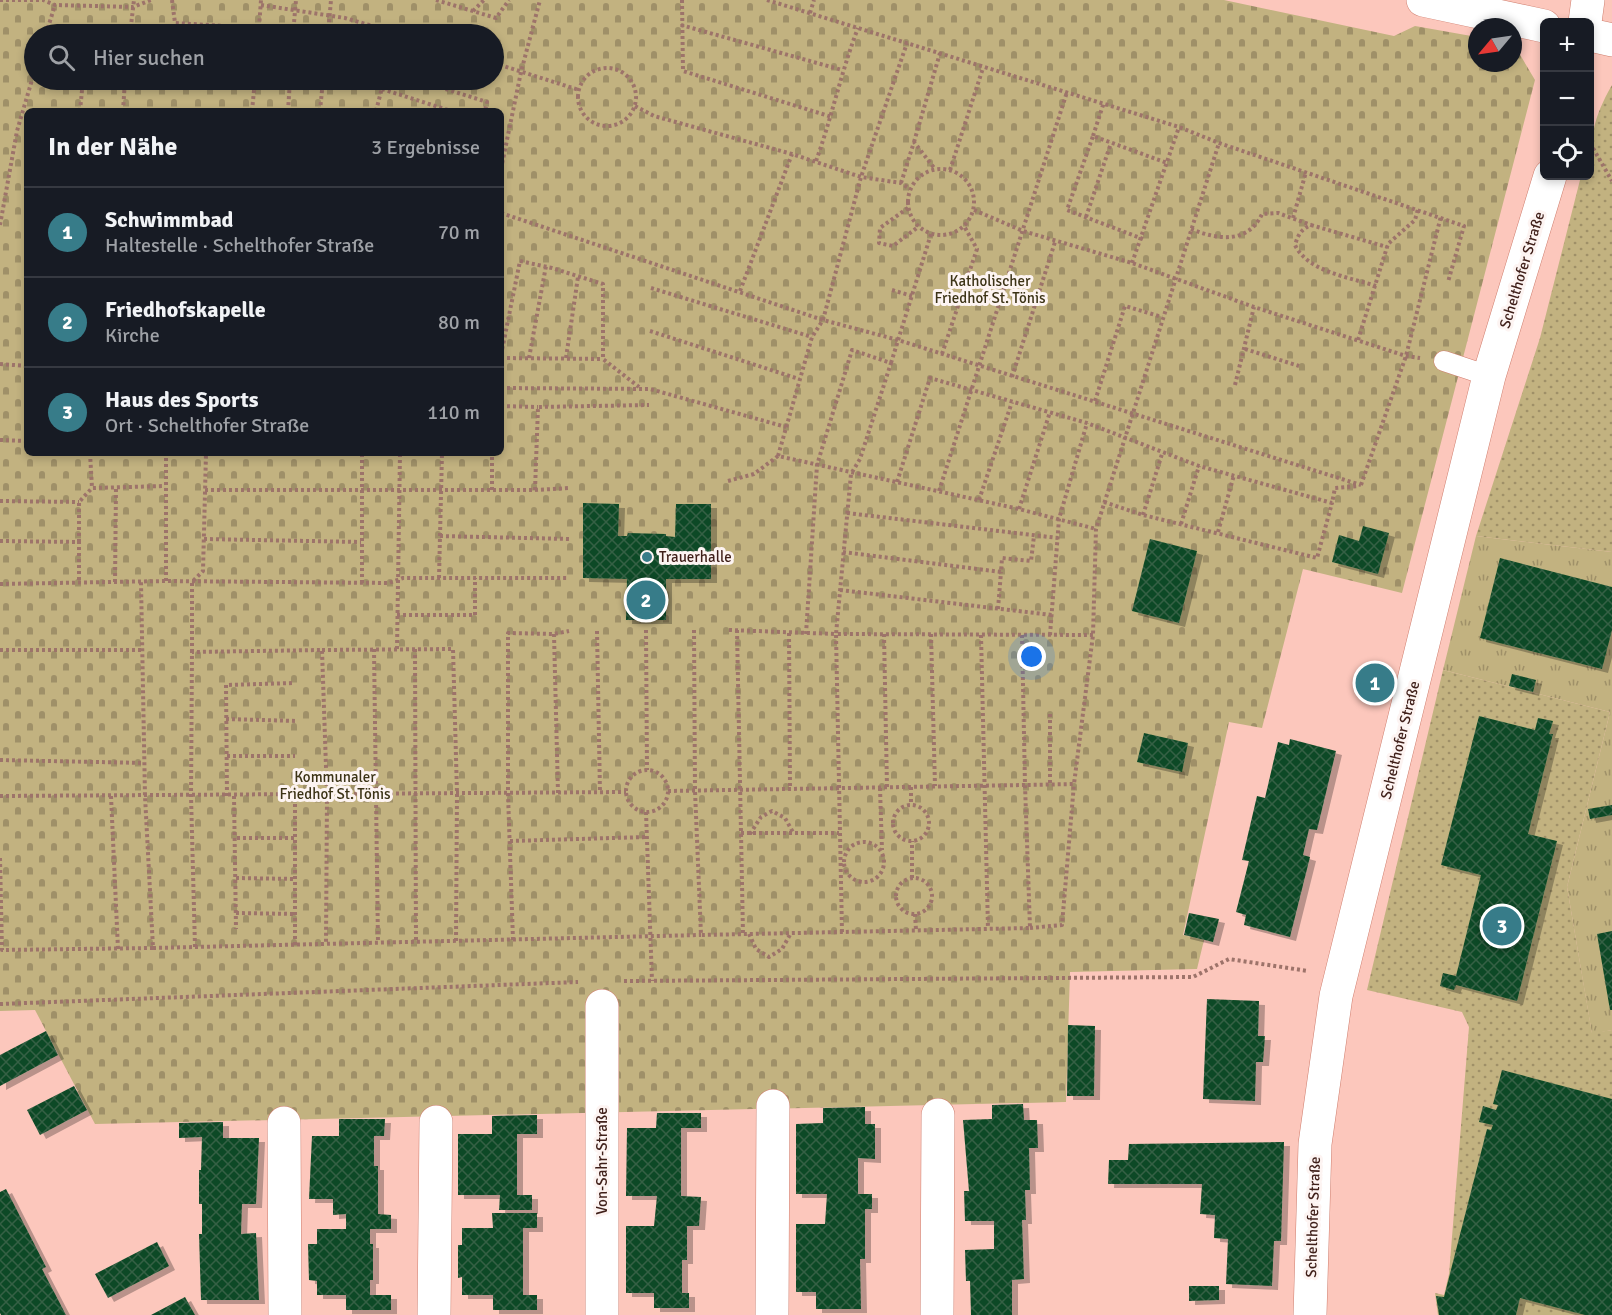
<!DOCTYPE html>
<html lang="de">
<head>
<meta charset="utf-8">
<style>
  body { margin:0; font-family:Signika,sans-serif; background:#20242c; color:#f1f3f6 }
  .controls { position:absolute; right:18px; top:18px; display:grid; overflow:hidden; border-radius:9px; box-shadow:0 3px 9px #0003 }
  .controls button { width:54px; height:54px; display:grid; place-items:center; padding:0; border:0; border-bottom:2px solid #363941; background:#171b24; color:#f1f3f6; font:30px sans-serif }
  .compass { position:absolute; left:1468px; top:18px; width:54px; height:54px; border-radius:50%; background:#171b24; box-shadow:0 3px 9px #0003; rotate:241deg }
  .you { position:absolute; left:1032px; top:657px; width:21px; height:21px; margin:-15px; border:4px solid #fff; border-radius:50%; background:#1a73e8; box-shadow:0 0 0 9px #1a73e833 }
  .badge { display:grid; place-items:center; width:39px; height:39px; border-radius:50%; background:#377c89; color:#fff; font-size:20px; font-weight:700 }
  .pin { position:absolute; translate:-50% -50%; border:3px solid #fff; box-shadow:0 2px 6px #0006 }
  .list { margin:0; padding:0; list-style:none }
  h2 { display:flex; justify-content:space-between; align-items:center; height:78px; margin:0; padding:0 24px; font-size:26px }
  h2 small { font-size:20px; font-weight:400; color:#9ea1a6 }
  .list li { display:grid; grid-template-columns:39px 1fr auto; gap:18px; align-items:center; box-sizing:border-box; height:90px; padding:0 24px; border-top:2px solid #363941 }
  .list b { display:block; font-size:22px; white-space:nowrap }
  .list p { margin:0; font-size:20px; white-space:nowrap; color:#9ea1a6 }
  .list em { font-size:20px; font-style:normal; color:#9ea1a6 }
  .icon { flex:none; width:33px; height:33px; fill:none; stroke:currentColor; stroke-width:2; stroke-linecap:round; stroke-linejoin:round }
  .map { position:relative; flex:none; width:1612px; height:1315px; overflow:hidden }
  .search { position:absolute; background:#171b24; box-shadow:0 3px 9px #0003; left:24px; top:24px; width:480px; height:66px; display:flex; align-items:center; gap:15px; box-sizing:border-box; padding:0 21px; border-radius:33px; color:#9ea1a6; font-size:22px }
  .panel { position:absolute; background:#171b24; box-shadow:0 3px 9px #0003; left:24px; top:108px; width:480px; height:348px; border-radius:9px }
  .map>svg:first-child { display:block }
  .grass { fill:url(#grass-tufts) }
  .cemetery { fill:url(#cemetery-stones); fill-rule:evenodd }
  .park { fill:url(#park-dots) }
  .building { fill:url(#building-cross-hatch); filter:url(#shadow) }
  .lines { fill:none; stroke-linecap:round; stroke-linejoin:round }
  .lane-casing { stroke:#cf7e6e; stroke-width:21 }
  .street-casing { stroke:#cf7e6e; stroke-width:34 }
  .secondary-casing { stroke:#cf7e6e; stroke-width:34 }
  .path { stroke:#9d736a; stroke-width:4; stroke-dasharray:3 3; stroke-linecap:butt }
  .lane { stroke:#fff; stroke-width:20 }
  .street { stroke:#fff; stroke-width:33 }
  .secondary { stroke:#fff; stroke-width:33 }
  .poi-dot { fill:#377c89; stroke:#fdf4f2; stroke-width:2 }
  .labels { text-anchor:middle; stroke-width:6; stroke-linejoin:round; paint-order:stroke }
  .street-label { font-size:15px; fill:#3f1f19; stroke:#fdf4f2 }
  .park-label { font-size:15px; fill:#3c3316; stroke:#fdf4f2 }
  .poi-label { font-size:15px; fill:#3f1f19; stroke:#fdf4f2; text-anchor:start }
</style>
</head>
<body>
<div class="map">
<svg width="1612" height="1315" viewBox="0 0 1612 1315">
  <defs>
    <pattern id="grass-tufts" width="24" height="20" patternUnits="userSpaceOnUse" patternTransform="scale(1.5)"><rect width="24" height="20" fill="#c2b280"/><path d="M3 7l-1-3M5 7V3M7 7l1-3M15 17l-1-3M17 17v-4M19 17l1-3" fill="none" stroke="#9f9068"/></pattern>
    <pattern id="cemetery-stones" width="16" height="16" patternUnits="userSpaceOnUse" patternTransform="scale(1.5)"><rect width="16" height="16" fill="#c2b280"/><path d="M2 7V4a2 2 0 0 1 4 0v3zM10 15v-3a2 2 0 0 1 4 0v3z" fill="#9f9068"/></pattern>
    <pattern id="park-dots" width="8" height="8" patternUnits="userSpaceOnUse" patternTransform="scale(1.5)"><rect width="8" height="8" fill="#c2b280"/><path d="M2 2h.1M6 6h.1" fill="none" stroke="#9f9068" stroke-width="1.8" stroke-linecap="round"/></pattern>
    <pattern id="building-cross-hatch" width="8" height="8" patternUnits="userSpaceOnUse" patternTransform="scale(1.5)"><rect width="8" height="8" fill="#114926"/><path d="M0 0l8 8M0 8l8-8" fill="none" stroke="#356044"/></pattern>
    <filter id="shadow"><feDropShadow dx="6" dy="4" stdDeviation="0" flood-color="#0004"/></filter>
  </defs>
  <rect width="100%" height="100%" fill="#fcc7bc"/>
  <!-- grass -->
  <path class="grass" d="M1476,536L1612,552V1030L1592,1034L1567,887L1610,712L1443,670Z"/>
  <!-- cemetery -->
  <path class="cemetery" d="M0,0H1224L1394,36L1415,26L1477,37V63H1513V50L1519,53L1535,80L1402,593L1303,569L1262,728L1229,722L1183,935L1204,940L1197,969L1070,972L1066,1102L95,1124L35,1010L0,1011ZM34,34H494V80H34ZM27,111H501V453H27Z"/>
  <!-- park -->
  <path class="park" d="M1612,85V552L1476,536L1540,338L1581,176H1590C1590,138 1593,118 1612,85Z
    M1443,670L1610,712L1567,887L1592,1033L1612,1030V1315H1438L1435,1293L1444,1295L1449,1274L1469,1027L1462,1012L1367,990Z"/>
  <!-- building -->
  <path class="building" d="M583,503L619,504L618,536H627L628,533L666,534V536L675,537L676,504H711V579H666V620H626L627,579L583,578Z
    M1363,526L1389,533L1378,574L1332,562L1339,535L1359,541Z
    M1150,539L1197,551L1179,623L1132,611Z
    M1500,558L1612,587V630L1602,669L1480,638Z
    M1512,674L1536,680L1533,692L1509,686Z
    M1479,716L1535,730L1538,718L1553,721L1549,734H1553L1528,834L1557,841L1517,1001L1456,985L1454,990L1440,986L1443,973L1456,976L1481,875L1441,865Z
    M1144,733L1188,743L1182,772L1137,762Z
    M1290,739L1336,751L1317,830L1309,829L1303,855L1310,857L1290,937L1244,925L1246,915L1236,912L1249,861L1242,860L1257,796L1265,798L1278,742L1289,745Z
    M1612,805V815L1590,819L1588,809Z
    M1189,913L1219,919L1213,942L1184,935Z
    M1612,931V1010H1610L1597,934Z
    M1207,999L1259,1001L1258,1036H1265L1263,1062H1256L1255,1101L1203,1099Z
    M1068,1025L1095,1026L1094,1096H1067Z
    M46,1031L58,1055L0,1086V1055Z
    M1502,1070L1612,1099V1315H1585L1520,1298L1516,1315H1439L1436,1296L1444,1297L1487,1129L1491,1130L1493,1125L1479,1122L1483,1106L1496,1110L1498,1105L1493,1104Z
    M74,1086L87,1110L40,1135L27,1110Z
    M1023,1104L1024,1120H1037L1038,1148H1029L1030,1190H1025L1026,1220H1022L1024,1279L1012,1280V1315H971L970,1281H966L965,1250L994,1249V1221H965L964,1191H969L963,1120L992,1119V1105Z
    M865,1107V1124H875V1159L858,1158V1194H872V1209H865V1259H860L861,1309H816V1292H796V1224H825L827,1194H796V1124L823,1123V1108Z
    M657,1113H701V1128H681V1196L701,1197L699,1226H687V1260H682V1293H689V1308H654V1293H626V1226H654L657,1196H626L627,1128H656Z
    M537,1115V1134H517V1195H532V1210H499L500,1195H458V1134H492V1116Z
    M339,1119H385L384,1136H374V1166H378V1214L391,1215V1229H370V1244H373V1280H370V1295H391V1310H346V1295H317V1281L309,1280L308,1244H317V1229H346V1214L333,1215V1199H309L312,1136H339Z
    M223,1122V1138H259L256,1204H242L241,1234L256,1233L259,1300H201L199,1234H202V1204H199V1170H201L202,1137L179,1138V1123Z
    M1284,1142L1281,1241H1274L1272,1286L1226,1284L1228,1239L1214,1238L1215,1215L1200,1214L1202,1184H1108L1109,1160H1128L1129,1144Z
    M6,1189L46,1267L42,1269L66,1315H1L0,1313V1192Z
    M492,1213H537V1228H523V1295H537V1310H493V1295H462V1277L458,1278V1245H462V1228H493Z
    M157,1242L169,1266L108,1298L95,1274Z
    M1189,1286H1219V1300L1189,1301Z
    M185,1297L195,1315H151Z"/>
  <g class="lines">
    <!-- lane casing -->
    <g class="lane-casing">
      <path id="lane" d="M1444,361L1489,376"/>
    </g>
    <!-- street casing -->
    <g class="street-casing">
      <path id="street" d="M1585,22L1588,0
        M602,1006V1315
        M284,1123L285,1315
        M434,1315L436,1122
        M772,1315L773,1106
        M937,1315L938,1115
        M1310,1315L1315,1144L1336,996L1489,376L1550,176"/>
    </g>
    <!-- secondary casing -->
    <g class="secondary-casing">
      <path id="secondary" d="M1423,0L1544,26
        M1590,35L1612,40"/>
    </g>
    <!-- path -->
    <path class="path" d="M0,0H43L55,5L133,7L151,0
      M172,0L175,23L259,28L261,0
      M436,0L496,18L509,0
      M682,0L683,71L832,117
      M767,0L1179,127L1219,143L1464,226L1448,282
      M261,5L345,18L400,34
      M473,11L484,0
      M810,13L814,0
      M681,25L842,70
      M46,34L55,5
      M130,34L134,0
      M259,34V28
      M293,34L296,0
      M328,34L331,0
      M494,63L579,90
      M578 97a29 29 0 1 1 58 0a29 29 0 1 1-58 0Z
      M109,80L125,82
      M182,80L254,88
      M417,80L487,102L485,111
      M382,89L451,111
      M635,106L654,116L792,154L861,177L901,183L910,189
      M80,111L83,80
      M123,111L125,80
      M252,111L255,80
      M288,111L290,80
      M320,111L323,80
      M376,111L384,80
      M1093,136L1104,102
      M914,142L940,53
      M1590,143L1612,181
      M816,161C832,117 841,72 858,28
      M908 202a33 33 0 1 1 66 0a33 33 0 1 1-66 0Z
      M501,169L521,72L540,0
      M950,170L983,68
      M901,183L914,142L935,169
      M908,208L880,228L879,243L893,246L918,227
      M974,210L1023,231L1132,263L1254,307L1406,356L1420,358
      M501,213L823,320L898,340L1361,485
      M1086,217L1111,143
      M1293,218L1306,172
      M0,225L17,131L34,73
      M1191,229C1218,240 1248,244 1262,214L1278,213L1311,225
      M1143,239L1067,210L1093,136L1167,163
      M1132,263L1179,127
      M1376,286C1349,277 1308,272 1295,245C1298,235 1301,229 1311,225L1387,247
      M651,288L812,337
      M892,290L912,296
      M740,291L792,154
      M650,331L799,379
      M1358,340L1388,244L1415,220L1418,209
      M1245,349L1299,366
      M942,354L977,249L964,226
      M501,355L520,261L552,268L603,284V359L639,387
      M501,358L603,359
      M529,358L546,266
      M566,358L578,277
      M891,363L931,234
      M0,364L27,366
      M1012,377L1055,242
      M1235,385L1254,307
      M501,388L650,389L786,427
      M1095,401L1125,306L1162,317
      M501,406L538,407
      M0,440L27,441
      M90,453L92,488L165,486
      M778,456L812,337L823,320L861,177L907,43
      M728,481L754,474L778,456L1019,509L1096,529
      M897,482L930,378L1087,423L1199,466L1332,503L1335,488L1358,486
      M1361,485L1406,356L1441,216
      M205,490H535L538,407L649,405
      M492,490V453
      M535,490L570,488
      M939,491L1067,92
      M979,500L1012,402
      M0,501L79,502
      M1104,502L1143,515L1317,558L1332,503
      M1019,509L1050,412
      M847,513L1058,538
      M1143,515L1162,454
      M1181,524L1199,466
      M1218,532L1234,475
      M440,536L569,539
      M204,539L361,542
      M0,541L79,542V583
      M79,542V502L92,488
      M843,552L1001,572L1002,558L1031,561L1034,536
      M439,578L442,453
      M166,581V453
      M115,582L116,487
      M362,583V453
      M0,584L166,581L389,583L403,578H569
      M840,590L1052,615
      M998,609L1001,572
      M397,615H475V578
      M646,630L647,770
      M694,630L695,791L701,935L1030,928L1025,785L1074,784L1093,635L1096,529L1219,143
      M729,630L836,634L851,474L860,459L891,363L852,350L817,465L806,634
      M737,630L743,934
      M597,631L600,793
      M789,633L790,789
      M554,634L558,793
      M884,634L887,787
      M931,634L935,786
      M981,635L988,929
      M1050,635L1059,519L1087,423
      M374,649L378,943
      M397,649L400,453
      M415,649L416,942
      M0,650H142
      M322,650L453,649L457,793L456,942
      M192,652V582L203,571L206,453
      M1050,714V784
      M226,719L297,721
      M227,756H295
      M0,760L144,763
      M626 791a21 21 0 1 1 42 0a21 21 0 1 1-42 0Z
      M911,787V805
      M880,788L882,850
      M668,791L1025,785L1022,635
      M0,796L626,792
      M111,796L118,949
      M227,796L226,685L294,683
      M234,796L236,929
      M893 823a18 18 0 1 1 36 0a18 18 0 1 1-36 0Z
      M646,812L652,981
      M741,833H839
      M750,834L761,817L772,811L785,818L794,834
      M237,838H295
      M510,841L647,837
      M844 862a20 20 0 1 1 40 0a20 20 0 1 1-40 0Z
      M0,858L2,950L153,948L145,796L141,582
      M896 896a18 18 0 1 1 36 0a18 18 0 1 1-36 0Z
      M236,878L295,879
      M912,878V841
      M236,913L295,914
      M915,914L916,930
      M1030,928L1062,925L1074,784
      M842,932L836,634L1093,635
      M749,934L756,949L769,957L782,949L791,933
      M513,940L508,794V633L554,634L569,631
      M295,945V796
      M195,947L191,796L192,652L322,650L327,796L326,944
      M153,948L701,935
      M624,981L1193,977L1229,959L1308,971
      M0,1004L578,982"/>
    <!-- lane -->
    <use href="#lane" class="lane"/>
    <!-- street -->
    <use href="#street" class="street"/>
    <!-- secondary -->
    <use href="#secondary" class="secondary"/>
  </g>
  <!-- markers -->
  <circle class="poi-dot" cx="647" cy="557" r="6"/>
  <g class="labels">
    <!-- street labels -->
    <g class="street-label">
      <text transform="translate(1522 270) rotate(-73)" y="5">Schelthofer Straße</text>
      <text transform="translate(1400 740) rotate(-76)" y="5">Schelthofer Straße</text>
      <text transform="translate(602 1161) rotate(-90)" y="5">Von-Sahr-Straße</text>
      <text transform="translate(1313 1217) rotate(-88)" y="5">Schelthofer Straße</text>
    </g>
    <!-- park labels -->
    <g class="park-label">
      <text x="990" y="286">Katholischer<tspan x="990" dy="17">Friedhof St. Tönis</tspan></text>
      <text x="335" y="782">Kommunaler<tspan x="335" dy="17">Friedhof St. Tönis</tspan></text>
    </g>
    <!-- poi labels -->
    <g class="poi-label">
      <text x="659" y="562">Trauerhalle</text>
    </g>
  </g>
</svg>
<div class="controls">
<button>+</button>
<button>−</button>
<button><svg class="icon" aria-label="locate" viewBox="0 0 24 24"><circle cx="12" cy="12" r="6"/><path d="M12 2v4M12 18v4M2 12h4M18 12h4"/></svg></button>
</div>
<svg class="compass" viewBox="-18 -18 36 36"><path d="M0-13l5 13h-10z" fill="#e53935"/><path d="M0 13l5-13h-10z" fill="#9ea1a6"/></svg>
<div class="you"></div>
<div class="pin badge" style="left:1375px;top:683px">1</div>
<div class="pin badge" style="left:646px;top:600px">2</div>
<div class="pin badge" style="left:1502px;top:926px">3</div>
<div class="search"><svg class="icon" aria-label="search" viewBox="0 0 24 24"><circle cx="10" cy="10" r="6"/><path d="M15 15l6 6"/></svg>Hier suchen</div>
<section class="panel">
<h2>In der Nähe<small>3 Ergebnisse</small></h2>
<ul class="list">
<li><span class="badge">1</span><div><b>Schwimmbad</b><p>Haltestelle · Schelthofer Straße</p></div><em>70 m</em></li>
<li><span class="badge">2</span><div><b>Friedhofskapelle</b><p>Kirche</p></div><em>80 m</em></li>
<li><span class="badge">3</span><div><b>Haus des Sports</b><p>Ort · Schelthofer Straße</p></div><em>110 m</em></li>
</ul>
</section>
</div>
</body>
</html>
